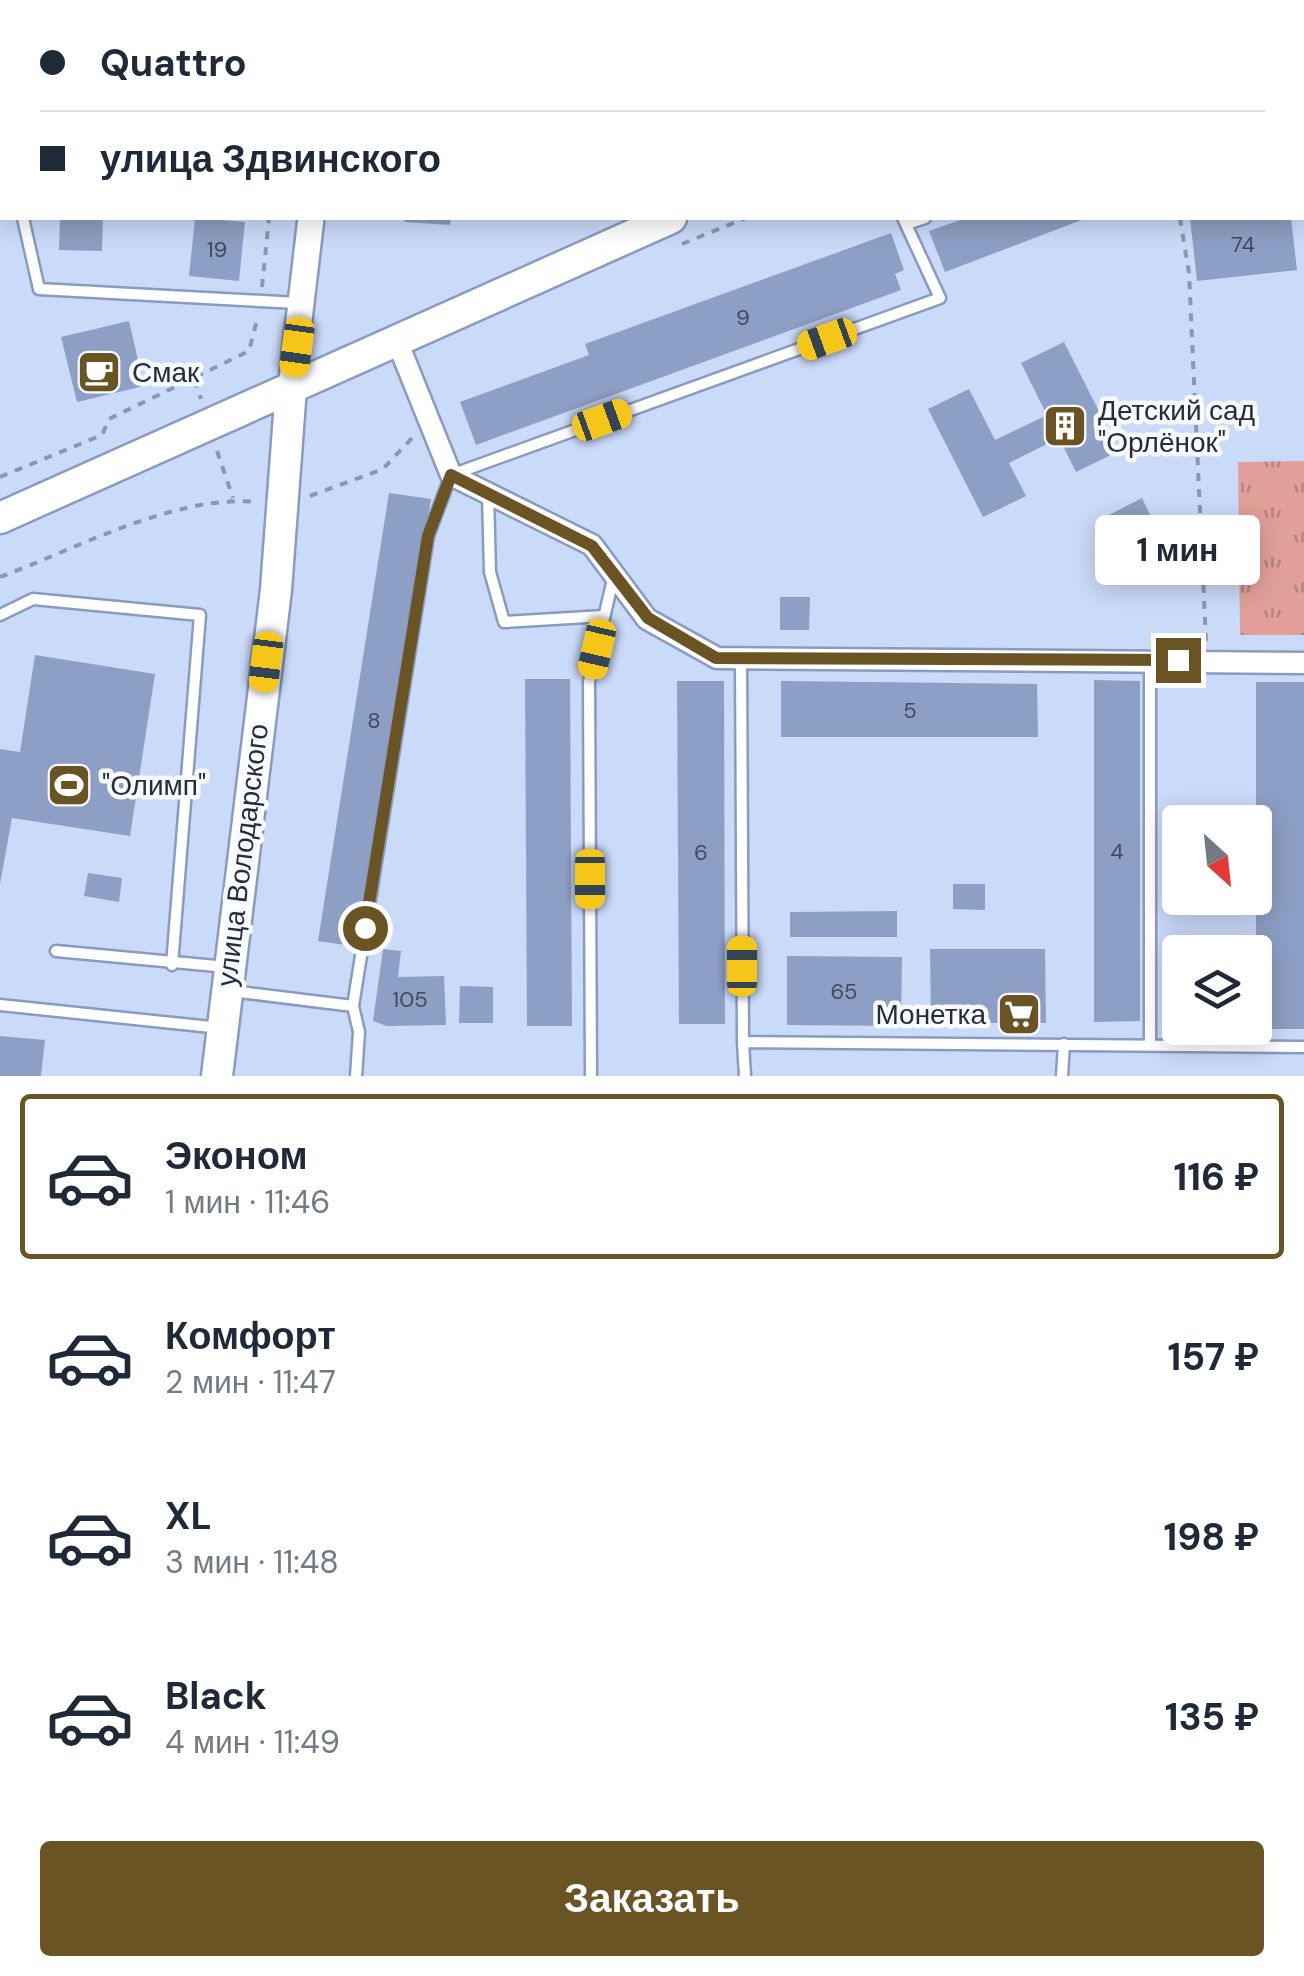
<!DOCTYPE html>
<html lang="ru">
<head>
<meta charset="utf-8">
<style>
	:root { --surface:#fff; --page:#f6f6f7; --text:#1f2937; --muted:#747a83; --line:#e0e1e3; --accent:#6a5423 }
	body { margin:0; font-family:"DM Sans",sans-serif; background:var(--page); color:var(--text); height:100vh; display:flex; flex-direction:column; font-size:38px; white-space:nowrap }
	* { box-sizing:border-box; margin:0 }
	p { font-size:32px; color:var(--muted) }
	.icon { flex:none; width:55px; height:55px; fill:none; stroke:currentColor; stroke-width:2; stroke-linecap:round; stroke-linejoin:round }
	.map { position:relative; height:1076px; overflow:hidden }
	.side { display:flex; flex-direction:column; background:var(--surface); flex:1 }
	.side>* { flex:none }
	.hud { position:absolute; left:0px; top:0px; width:1305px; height:220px; box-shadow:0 5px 25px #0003; display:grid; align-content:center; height:220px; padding:0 40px; background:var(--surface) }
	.needle { width:65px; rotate:153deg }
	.fabs { position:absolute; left:1162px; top:805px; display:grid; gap:20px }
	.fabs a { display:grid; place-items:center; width:110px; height:110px; border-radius:10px; background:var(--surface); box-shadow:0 5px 25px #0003; font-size:50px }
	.end { position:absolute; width:45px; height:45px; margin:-22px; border:12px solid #6a5423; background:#fff; box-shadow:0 0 0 5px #fff }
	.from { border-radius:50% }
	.bubble { position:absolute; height:70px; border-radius:10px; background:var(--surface); box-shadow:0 5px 25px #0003; font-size:32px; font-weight:700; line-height:70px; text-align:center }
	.car { position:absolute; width:30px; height:60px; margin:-30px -15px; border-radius:12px; box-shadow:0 0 8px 2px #0007; background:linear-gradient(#f5c518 24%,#345 0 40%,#f5c518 0 76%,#345 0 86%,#f5c518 0) }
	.hud b { display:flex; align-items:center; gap:35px; height:95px; font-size:38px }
	.hud b+b { border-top:2px solid var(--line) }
	.hud i { width:25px; height:25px; background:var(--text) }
	ul { padding:18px 0 0; list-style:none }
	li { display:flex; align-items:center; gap:30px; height:165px; margin:0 20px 15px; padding:0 20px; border:5px solid transparent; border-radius:10px }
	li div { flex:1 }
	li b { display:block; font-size:38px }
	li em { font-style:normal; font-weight:700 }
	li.on { border-color:var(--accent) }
	li>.icon { width:90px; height:90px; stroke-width:1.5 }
	.primary-button { display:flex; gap:20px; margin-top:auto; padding:20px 40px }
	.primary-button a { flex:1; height:115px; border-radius:10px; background:var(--accent); color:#fff; font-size:40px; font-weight:700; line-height:115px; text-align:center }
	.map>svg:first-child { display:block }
</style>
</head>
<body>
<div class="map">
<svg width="1304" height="1076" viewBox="0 0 1304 1076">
	<defs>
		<pattern id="grass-tufts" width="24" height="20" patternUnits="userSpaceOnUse" patternTransform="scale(2.5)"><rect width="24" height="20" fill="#e1a09a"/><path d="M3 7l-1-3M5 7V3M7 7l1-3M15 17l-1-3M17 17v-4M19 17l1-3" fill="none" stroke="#b6837f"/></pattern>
	</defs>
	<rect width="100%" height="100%" fill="#cadaf9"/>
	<path fill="url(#grass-tufts)" d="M1304 461V635H1240L1238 462Z"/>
	<path fill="#8d9fc4" d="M60 218H103L102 251 59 250Z
		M195 218 245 222 239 281 189 276Z
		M405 218H451L450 225 404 222Z
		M966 218H1087L945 272 929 231Z
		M1190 218H1291L1297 270 1197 281Z
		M891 233 904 270 895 274 901 290 476 445 460 402 589 355 585 344Z
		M129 321 144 386 77 402 61 337Z
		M1064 342 1119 451 1076 472 1059 438 1009 463 1026 496 983 517 928 409 969 389 995 440 1047 415 1021 363Z
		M389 493 431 499 359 947 318 941Z
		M1142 498 1156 527 1121 544 1107 516Z
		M780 597H810L809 630H780Z
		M35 655 155 674 130 836 12 818 0 884V749L20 752Z
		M525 679H570L572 1026H527Z
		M1094 680 1140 681V1021L1094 1022Z
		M677 681H724L725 1024H679Z
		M781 681 1037 684 1038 737H781Z
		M1256 682H1304V1029H1256Z
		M88 873 122 878 119 902 84 896Z
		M953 884H985V910L953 909Z
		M897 911V937H790V912Z
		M383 949 401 951 398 977 444 976 446 1025 387 1026 373 1021Z
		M930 949H1045L1046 1023H931Z
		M787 956 902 957 901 1026 787 1025Z
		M460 986 493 987V1023H459Z
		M0 1036 45 1040 41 1076H0Z"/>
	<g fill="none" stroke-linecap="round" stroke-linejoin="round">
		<g stroke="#899bc0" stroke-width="15">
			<path id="service" d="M0 109 2 119
				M23 218 39 289 298 303
				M907 224 925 218
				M488 494 490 572 504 622 604 616
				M0 615 33 599 200 615 172 965
				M741 659 743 1042
				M56 951 227 967
				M231 991 353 1006 428 536 451 475 940 298 903 218
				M0 1005 221 1028
				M353 1006 359 1032 356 1076
				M1150 1045V661
				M591 1076 589 682 614 575
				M745 1076 743 1042 1304 1047
				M1062 1076 1064 1044"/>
		</g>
		<g stroke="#899bc0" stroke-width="25">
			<path id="minor" d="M397 341 451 475 592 545 647 619 717 658 1304 663"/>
		</g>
		<g stroke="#899bc0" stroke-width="30">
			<path id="tertiary" d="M329 2V0
				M291 388 311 218"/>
		</g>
		<g stroke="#899bc0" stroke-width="35">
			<path id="secondary" d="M1302 2H1304
				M0 518 671 218
				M217 1076 276 590 291 388"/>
		</g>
		<path stroke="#8a97b0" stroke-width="4" stroke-dasharray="8 8" stroke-linecap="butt" d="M290 2V0
			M1111 2 1124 0
			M1180 218 1189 273 1206 642
			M682 244 746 218
			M262 287 269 218
			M195 380 201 399
			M217 451 233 498
			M0 477 102 435 109 419 249 351 258 316
			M310 496 383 469 412 438
			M0 577C76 549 176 494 257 502"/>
		<use href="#service" stroke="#fff" stroke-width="10"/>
		<use href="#minor" stroke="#fff" stroke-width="20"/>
		<use href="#tertiary" stroke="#fff" stroke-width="25"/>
		<use href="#secondary" stroke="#fff" stroke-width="30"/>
	</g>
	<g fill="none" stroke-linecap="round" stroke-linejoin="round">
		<path stroke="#6a5423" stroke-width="12" d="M365 928 428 536 451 475 592 546 648 618 716 658 1178 660"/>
	</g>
	<defs>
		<g id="cafe-square" transform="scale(2.25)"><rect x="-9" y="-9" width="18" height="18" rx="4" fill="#6a5423" stroke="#f8fafe"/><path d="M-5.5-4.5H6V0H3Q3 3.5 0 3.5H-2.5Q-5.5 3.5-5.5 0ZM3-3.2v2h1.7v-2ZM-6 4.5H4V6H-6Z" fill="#fff"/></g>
		<g id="building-square" transform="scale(2.25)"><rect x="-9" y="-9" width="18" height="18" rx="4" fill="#6a5423" stroke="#f8fafe"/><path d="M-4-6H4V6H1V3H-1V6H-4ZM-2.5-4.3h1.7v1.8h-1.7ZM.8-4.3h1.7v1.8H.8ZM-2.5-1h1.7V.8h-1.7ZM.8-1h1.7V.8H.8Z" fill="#fff"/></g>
		<g id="stadium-square" transform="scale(2.25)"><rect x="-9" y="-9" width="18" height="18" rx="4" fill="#6a5423" stroke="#f8fafe"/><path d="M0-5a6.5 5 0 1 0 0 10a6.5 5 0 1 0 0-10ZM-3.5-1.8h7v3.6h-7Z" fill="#fff"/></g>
		<g id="supermarket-square" transform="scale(2.25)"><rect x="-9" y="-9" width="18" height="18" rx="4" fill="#6a5423" stroke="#f8fafe"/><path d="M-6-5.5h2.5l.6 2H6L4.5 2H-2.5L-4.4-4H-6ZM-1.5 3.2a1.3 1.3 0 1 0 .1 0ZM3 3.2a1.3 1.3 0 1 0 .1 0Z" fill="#fff"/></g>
	</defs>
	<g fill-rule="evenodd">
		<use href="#cafe-square" x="99" y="372"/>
		<use href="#building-square" x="1065" y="426"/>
		<use href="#stadium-square" x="69" y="785"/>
		<use href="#supermarket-square" x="1019" y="1014"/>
	</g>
	<g text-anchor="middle" stroke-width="9" stroke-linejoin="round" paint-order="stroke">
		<g font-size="22" fill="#3f495d">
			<text x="1243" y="252">74</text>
			<text x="217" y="257">19</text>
			<text x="743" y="325">9</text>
			<text x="910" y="718">5</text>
			<text x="374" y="728">8</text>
			<text x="1117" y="859">4</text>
			<text x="701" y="860">6</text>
			<text x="844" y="999">65</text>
			<text x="410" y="1007">105</text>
		</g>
		<g font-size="28" fill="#252c3b" stroke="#f8fafe" text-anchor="start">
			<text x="132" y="382">Смак</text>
			<text x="1098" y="420">Детский сад<tspan x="1098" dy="32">"Орлёнок"</tspan></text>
			<text x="102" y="795">"Олимп"</text>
			<text x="986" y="1024" text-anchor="end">Монетка</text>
		</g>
		<g font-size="28" fill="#252c3b" stroke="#f8fafe">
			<text transform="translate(242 855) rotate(-83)" y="10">улица Володарского</text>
		</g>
	</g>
</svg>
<div class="fabs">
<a><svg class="needle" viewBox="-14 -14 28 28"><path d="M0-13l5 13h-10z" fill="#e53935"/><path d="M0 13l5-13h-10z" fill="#747a83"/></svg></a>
<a><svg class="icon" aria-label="layers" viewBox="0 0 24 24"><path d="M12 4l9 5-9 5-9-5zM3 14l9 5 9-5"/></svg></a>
</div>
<i class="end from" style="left:365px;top:928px"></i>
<i class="end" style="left:1178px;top:660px"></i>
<div class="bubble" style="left:1095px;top:515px;width:165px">1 мин</div>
<i class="car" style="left:827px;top:339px;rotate:250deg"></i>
<i class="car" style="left:297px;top:347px;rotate:188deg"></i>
<i class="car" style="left:602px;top:420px;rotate:70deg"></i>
<i class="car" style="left:597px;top:649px;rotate:193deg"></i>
<i class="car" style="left:266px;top:662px;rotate:187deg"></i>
<i class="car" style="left:590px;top:879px;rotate:180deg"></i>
<i class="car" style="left:742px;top:966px;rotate:0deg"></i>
<div class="hud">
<b><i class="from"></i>Quattro</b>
<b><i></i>улица Здвинского</b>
</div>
</div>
<section class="side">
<ul>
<li class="on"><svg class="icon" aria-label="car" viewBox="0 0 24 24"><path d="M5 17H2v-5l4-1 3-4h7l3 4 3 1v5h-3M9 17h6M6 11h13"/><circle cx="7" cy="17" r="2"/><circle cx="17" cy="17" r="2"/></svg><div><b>Эконом</b><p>1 мин · 11:46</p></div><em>116 ₽</em></li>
<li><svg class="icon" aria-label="car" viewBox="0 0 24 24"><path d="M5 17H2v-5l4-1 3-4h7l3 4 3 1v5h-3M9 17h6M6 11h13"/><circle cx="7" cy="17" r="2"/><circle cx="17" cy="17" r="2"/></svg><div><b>Комфорт</b><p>2 мин · 11:47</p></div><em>157 ₽</em></li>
<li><svg class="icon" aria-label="car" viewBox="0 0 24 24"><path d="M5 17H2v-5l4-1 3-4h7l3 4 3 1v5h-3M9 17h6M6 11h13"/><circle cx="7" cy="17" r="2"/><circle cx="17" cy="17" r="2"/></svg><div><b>XL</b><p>3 мин · 11:48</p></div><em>198 ₽</em></li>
<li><svg class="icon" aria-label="car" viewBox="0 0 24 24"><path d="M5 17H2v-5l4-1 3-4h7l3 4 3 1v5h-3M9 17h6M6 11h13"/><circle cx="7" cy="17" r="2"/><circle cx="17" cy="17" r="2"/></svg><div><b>Black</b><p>4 мин · 11:49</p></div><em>135 ₽</em></li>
</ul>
<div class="primary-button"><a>Заказать</a></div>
</section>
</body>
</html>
